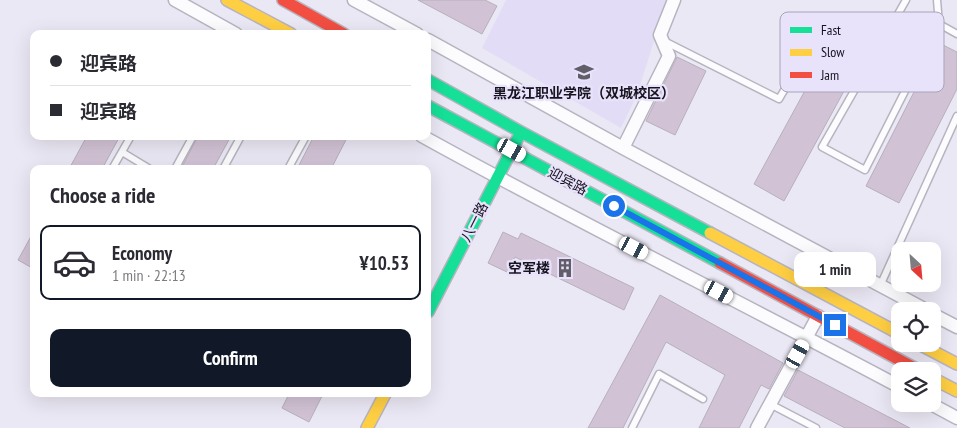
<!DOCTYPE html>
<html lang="en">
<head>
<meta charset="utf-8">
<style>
	:root { --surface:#fff; --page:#f2f2f3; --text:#2b2b33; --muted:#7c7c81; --line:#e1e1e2; --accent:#111827 }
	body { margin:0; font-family:"PT Sans Narrow","Noto Sans SC",sans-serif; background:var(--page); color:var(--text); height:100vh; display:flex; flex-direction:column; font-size:19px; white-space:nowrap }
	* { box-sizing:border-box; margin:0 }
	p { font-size:16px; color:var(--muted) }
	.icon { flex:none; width:28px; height:28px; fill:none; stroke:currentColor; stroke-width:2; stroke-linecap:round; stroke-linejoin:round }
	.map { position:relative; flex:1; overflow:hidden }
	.details { position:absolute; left:30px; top:165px; width:401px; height:232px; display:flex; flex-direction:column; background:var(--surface); border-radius:10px; box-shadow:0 5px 20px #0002 }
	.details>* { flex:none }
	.banner { position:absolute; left:30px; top:30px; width:401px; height:110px; border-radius:10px; box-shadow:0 5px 20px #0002; display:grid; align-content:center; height:110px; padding:0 20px; background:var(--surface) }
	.needle { width:32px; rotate:154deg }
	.controls { position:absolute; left:891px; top:242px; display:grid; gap:10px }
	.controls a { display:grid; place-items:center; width:50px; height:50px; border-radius:10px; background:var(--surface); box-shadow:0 5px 20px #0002; font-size:25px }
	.end { position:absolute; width:22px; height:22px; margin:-11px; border:6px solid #1a73e8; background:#fff; box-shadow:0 0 0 2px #fff }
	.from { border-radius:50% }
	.bubble { position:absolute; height:35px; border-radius:10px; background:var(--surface); box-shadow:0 5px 20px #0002; font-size:16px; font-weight:700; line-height:35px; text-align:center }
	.car { position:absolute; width:15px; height:30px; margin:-15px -8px; border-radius:6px; box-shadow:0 0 4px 1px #0007; background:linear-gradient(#fff 24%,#345 0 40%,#fff 0 76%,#345 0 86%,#fff 0) }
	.banner b { display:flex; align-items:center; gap:18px; height:48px; font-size:19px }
	.banner b+b { border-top:1px solid var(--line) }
	.banner i { width:12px; height:12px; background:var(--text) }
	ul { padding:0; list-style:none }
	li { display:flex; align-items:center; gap:15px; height:75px; margin:0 10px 8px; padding:0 10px; border:2px solid var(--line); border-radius:10px }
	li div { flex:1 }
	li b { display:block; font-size:19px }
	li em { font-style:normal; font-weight:700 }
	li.on { border-color:var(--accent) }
	li>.icon { width:45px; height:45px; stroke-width:1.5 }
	h2 { padding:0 20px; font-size:22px; line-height:60px }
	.action { display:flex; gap:10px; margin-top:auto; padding:10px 20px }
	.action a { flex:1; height:58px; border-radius:10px; background:var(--accent); color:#fff; font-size:20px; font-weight:700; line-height:58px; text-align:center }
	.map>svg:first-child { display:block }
</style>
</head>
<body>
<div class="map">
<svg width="957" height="428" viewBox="0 0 957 428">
	<rect width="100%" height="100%" fill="#ebe8f5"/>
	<path fill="#e3dcf7" d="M506 0H667L637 95 621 128 482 48Z"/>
	<path fill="#d2c2d5" stroke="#b6b0ba" d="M418 0H485L497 6 482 34Z
		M844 19 874 36 784 201 754 184Z
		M939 43 957 52V89L899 203 866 186Z
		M677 57 706 71 675 135 646 121Z
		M87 136H120L102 169H69Z
		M198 136H231L213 169H181Z
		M314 136H348L331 169H297Z
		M34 231V269L18 260Z
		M503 232 518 239 521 233 634 288 624 310 515 257 507 272 488 263Z
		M660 295 783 363 769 389 761 385 739 428H699L725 375 666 342 623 428H588Z
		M798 370 910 428H845L784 396Z
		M289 394H323L309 422 282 408Z"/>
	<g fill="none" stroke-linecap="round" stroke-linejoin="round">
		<g stroke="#b7b4c0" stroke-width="9">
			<path id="lane" d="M906 0 822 147 865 170 939 24 957 34
				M937 0 939 24
				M664 41 779 99 824 22
				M122 152 150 169
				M112 169 131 136
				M175 169 193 136
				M223 169 241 136
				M288 169 306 136
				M880 286 957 116
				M770 404 816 428
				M632 428 659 374 703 399"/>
		</g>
		<g stroke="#b7b4c0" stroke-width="15">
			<path id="street" d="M175 0 236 34
				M354 0 417 34
				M428 40 623 148 928 311
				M422 136C579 223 741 302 900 387
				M623 148 669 56 660 35 674 0
				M932 314 957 327
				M931 404 957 418
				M757 428 818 316"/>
		</g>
		<g stroke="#b7b4c0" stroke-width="14">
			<path id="fast" d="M428 80 521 132 710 233
				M428 106 720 263
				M428 312 521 132"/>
		</g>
		<g stroke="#b7b4c0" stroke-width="14">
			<path id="slow" d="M227 0 291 34
				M710 233 900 334
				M919 344 957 364
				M932 378 957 391
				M367 428 385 394"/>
		</g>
		<g stroke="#b7b4c0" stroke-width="14">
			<path id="jam" d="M283 0 344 34
				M720 263 920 371"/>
		</g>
		<use href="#lane" stroke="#fcfcfe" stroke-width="6"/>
		<use href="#street" stroke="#fcfcfe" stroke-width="12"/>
		<use href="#fast" stroke="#16e098" stroke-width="11"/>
		<use href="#slow" stroke="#ffcf43" stroke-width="11"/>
		<use href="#jam" stroke="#f24e42" stroke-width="11"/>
	</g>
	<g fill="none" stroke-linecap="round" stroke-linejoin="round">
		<path stroke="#1a73e8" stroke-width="6" d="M614 206 835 325"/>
	</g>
	<defs>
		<g id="university-bare" transform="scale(1.5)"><path d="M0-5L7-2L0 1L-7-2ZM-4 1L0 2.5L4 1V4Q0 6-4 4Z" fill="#615e69" stroke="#e8e2fb" stroke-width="2.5" paint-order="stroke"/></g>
		<g id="building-bare" transform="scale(1.5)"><path d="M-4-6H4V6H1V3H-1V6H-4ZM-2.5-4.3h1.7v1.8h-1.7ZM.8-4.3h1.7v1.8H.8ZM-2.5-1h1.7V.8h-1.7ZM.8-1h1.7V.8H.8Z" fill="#615e69" stroke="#e8e2fb" stroke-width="2.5" paint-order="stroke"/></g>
	</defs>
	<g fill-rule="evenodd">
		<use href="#university-bare" x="584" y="72"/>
		<use href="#building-bare" x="565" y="268"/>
	</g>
	<g text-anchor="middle" stroke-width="4.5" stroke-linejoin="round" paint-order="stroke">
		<g font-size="14" font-weight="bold" fill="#16131e" stroke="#e8e2fb">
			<text x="584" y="98">黑龙江职业学院（双城校区）</text>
			<text x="550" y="273" text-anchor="end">空军楼</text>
		</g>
		<g font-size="14" fill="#16131e" stroke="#e8e2fb">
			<text transform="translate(568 181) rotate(28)" y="5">迎宾路</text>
			<text transform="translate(474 222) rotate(-63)" y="5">八一路</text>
		</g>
	</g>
	<rect x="780" y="12" width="164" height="80" rx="8" fill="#e8e2fb" stroke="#a9a4b9" stroke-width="1"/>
	<rect x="790" y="27" width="22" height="6" fill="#16e098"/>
	<rect x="790" y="49" width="22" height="7" fill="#ffcf43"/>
	<rect x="790" y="72" width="22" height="6" fill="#f24e42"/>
	<g font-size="14" fill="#16131e">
		<text x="821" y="35">Fast</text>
		<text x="821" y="57">Slow</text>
		<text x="821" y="80">Jam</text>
	</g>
</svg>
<div class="controls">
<a><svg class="needle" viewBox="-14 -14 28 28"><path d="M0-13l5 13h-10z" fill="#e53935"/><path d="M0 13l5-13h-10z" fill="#7c7c81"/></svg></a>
<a><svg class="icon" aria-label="locate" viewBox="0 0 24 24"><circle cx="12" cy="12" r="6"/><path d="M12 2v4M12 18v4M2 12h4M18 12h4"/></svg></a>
<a><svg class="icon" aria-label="layers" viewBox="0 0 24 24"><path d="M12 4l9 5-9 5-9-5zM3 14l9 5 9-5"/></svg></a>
</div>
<i class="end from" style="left:614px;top:206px"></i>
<i class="end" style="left:835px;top:325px"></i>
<div class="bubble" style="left:794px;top:252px;width:82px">1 min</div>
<i class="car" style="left:512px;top:150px;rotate:119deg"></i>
<i class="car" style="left:634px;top:248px;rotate:117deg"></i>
<i class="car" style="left:719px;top:292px;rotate:118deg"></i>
<i class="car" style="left:798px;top:354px;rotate:29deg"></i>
<div class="banner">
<b><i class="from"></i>迎宾路</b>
<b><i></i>迎宾路</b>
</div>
<section class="details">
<h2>Choose a ride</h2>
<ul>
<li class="on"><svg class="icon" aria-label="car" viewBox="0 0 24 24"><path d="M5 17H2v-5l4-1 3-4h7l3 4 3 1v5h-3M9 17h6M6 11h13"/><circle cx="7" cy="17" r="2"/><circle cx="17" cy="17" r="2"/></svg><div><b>Economy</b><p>1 min · 22:13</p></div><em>¥10.53</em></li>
</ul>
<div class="action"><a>Confirm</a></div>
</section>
</div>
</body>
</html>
